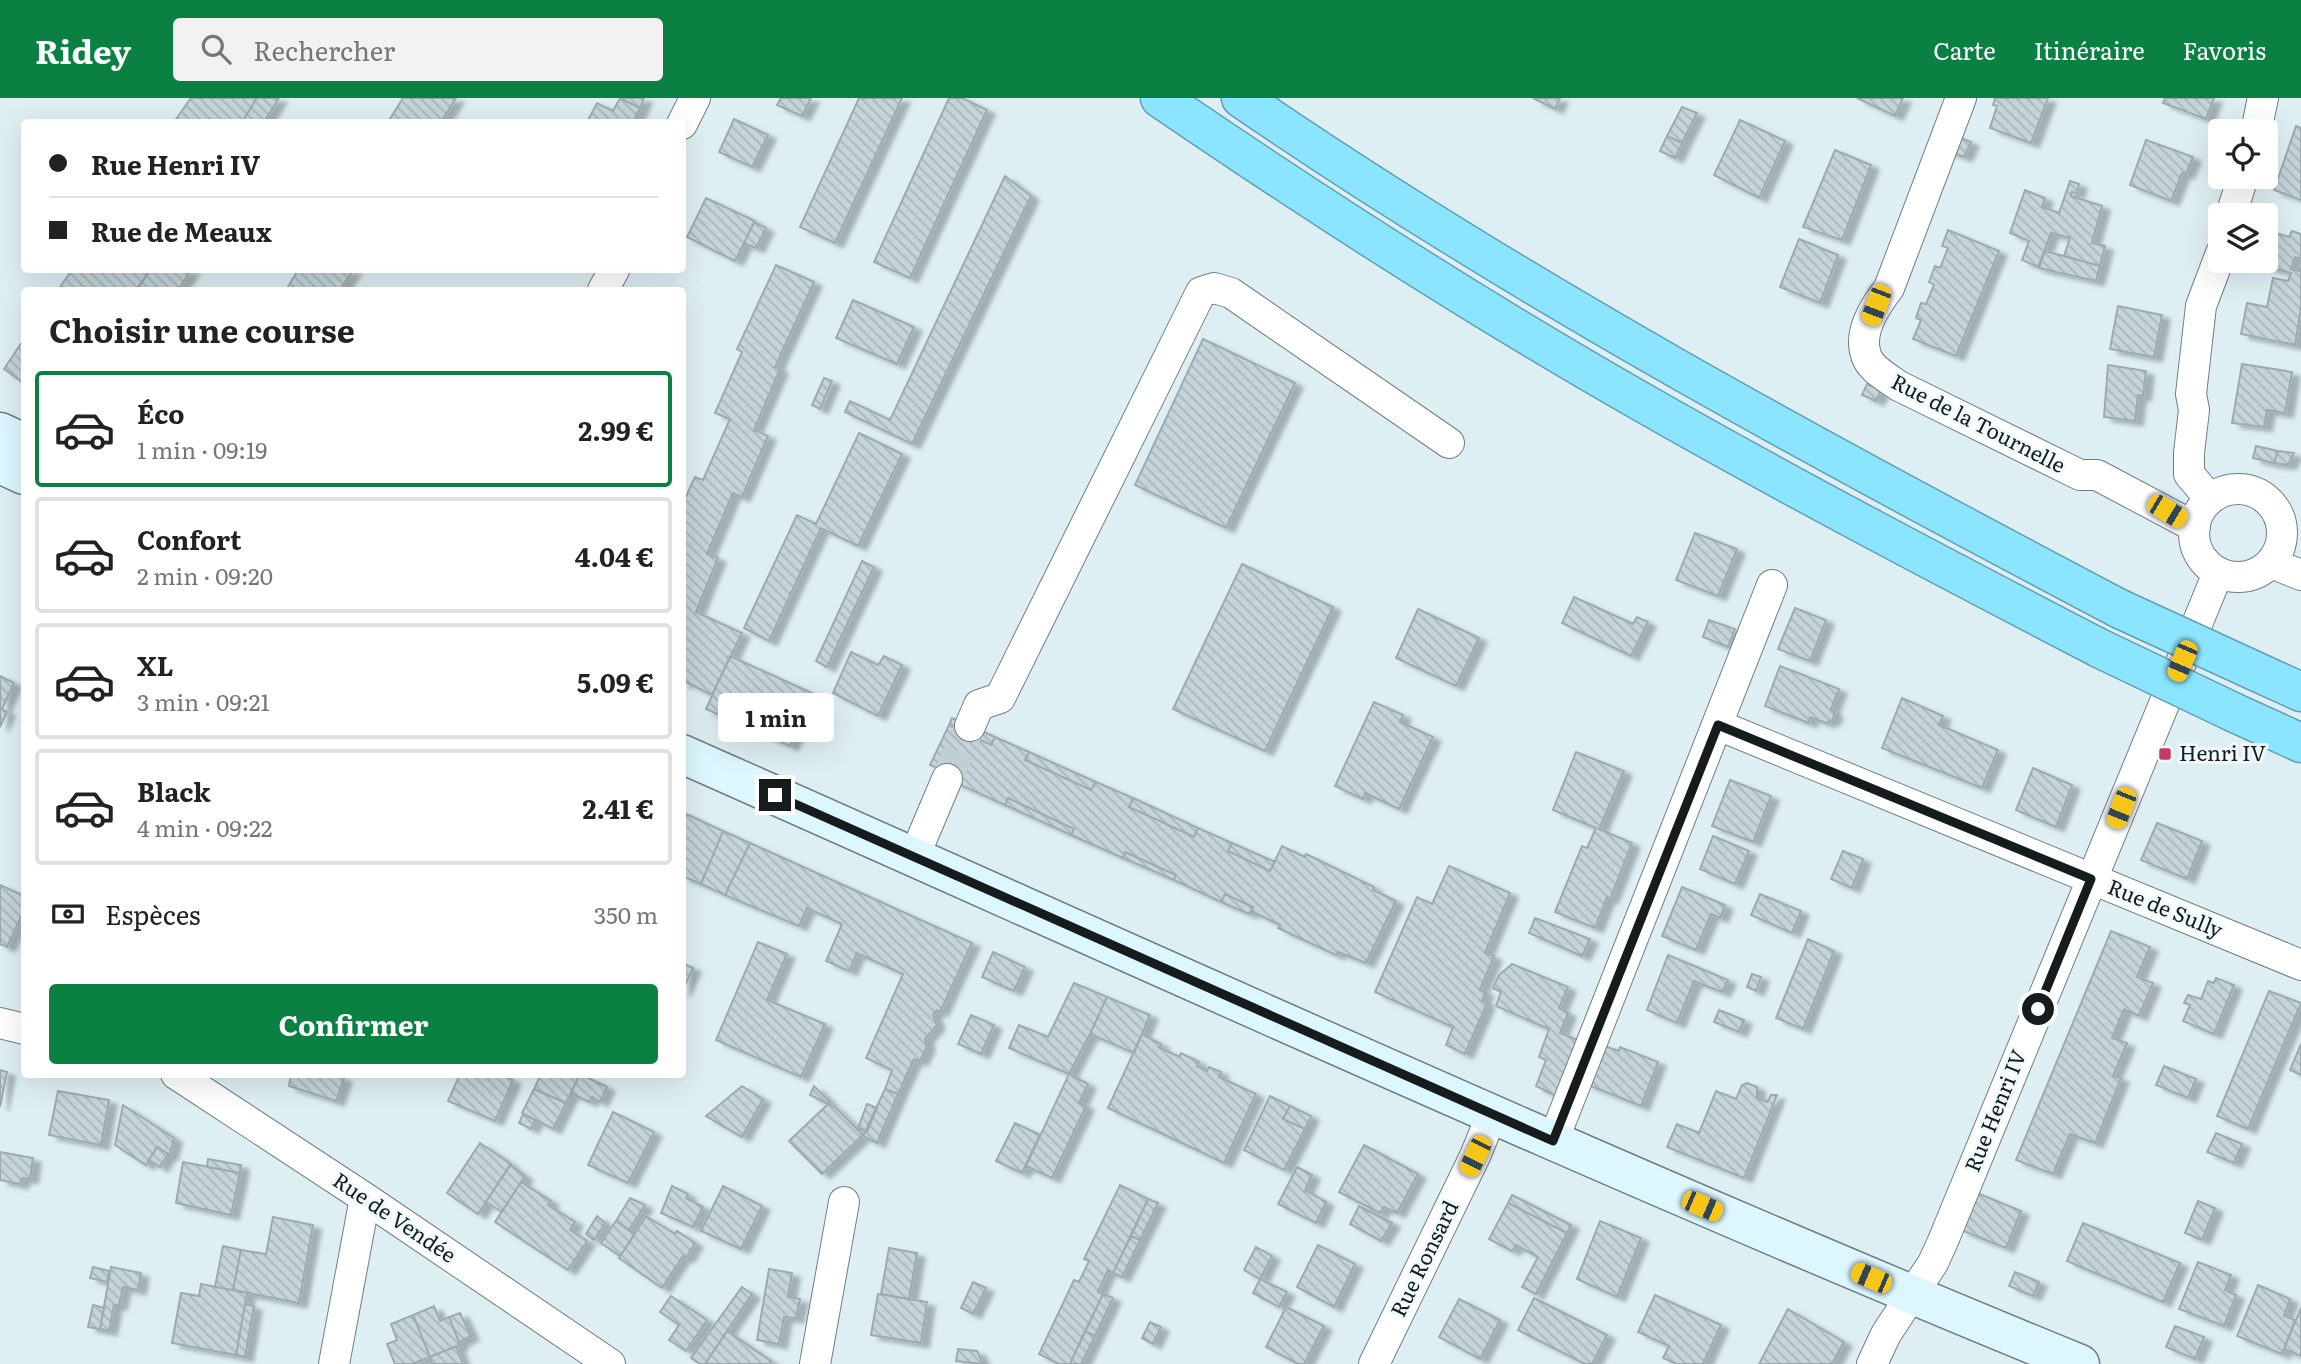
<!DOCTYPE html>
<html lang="fr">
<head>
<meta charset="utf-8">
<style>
	:root { --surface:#fff; --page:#f2f2f2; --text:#222; --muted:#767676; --line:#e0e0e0; --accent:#0b8043 }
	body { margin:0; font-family:Literata,serif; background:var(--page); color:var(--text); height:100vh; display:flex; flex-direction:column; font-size:26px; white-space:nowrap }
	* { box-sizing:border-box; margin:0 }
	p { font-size:23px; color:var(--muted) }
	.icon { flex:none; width:38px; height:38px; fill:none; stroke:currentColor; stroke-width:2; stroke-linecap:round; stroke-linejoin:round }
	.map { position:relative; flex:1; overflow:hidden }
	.side { position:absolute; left:21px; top:189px; width:665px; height:791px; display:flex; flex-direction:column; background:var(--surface); border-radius:7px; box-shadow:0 7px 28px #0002 }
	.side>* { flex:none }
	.banner { position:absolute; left:21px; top:21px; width:665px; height:154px; border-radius:7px; box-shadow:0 7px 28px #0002; display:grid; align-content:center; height:154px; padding:0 28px; background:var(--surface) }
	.fabs { position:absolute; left:2208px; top:21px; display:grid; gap:14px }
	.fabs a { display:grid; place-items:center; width:70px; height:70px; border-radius:7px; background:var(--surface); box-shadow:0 7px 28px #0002; font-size:35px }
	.end { position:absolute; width:32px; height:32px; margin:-16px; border:9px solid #161c1e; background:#fff; box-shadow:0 0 0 4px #fff }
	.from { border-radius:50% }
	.bubble { position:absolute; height:49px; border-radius:7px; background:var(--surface); box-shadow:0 7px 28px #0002; font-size:23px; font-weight:700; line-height:49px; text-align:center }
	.car { position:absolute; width:21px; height:42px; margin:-21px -10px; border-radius:9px; box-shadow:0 0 5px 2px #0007; background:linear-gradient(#f5c518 24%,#345 0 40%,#f5c518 0 76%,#345 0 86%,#f5c518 0) }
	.banner b { display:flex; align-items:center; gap:24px; height:66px; font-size:26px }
	.banner b+b { border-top:2px solid var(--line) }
	.banner i { width:18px; height:18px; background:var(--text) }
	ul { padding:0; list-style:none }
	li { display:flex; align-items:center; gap:21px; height:116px; margin:0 14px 10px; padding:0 14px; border:4px solid var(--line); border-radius:7px }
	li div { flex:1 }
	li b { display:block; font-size:26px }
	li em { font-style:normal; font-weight:700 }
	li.current { border-color:var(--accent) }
	li>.icon { width:63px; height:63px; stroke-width:1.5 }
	h2 { padding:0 28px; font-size:32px; line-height:84px }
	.pay { display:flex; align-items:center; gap:18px; height:77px; padding:0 28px; font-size:26px }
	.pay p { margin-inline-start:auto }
	.action { display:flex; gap:14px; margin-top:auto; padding:14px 28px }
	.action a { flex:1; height:80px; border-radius:7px; background:var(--accent); color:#fff; font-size:28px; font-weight:700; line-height:80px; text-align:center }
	header { display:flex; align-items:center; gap:42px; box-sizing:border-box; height:98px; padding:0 35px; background:var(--accent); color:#fff }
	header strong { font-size:33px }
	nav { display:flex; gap:38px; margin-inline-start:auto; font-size:24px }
	.search { width:490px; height:63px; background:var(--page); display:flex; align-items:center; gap:18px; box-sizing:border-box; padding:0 24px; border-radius:7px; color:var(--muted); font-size:26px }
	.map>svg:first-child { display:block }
</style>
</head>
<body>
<header>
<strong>Ridey</strong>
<div class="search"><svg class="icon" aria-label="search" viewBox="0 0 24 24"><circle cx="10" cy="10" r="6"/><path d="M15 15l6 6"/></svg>Rechercher</div>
<nav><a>Carte</a><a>Itinéraire</a><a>Favoris</a></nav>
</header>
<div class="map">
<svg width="2301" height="1266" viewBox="0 0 2301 1266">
	<defs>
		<pattern id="building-back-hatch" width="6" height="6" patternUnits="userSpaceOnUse" patternTransform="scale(1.75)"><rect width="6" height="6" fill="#c4d4d9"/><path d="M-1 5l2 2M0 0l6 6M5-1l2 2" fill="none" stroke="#a8b5ba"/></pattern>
		<filter id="shadow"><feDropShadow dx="8" dy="4.5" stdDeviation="2" flood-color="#0004"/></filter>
	</defs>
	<rect width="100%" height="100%" fill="#deeff4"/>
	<path fill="url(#building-back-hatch)" stroke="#9cabb0" stroke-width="2" filter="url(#shadow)" d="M191 0H257L242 24H174Z
		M257 0H279L264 24H242Z
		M403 0H456L441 24H388Z
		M619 0H644L640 10Z
		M620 0 640 10 633 24H587L597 5 613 13Z
		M781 0H811L802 18 777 7Z
		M859 0H902L835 145 800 129Z
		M949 0H962L987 12 910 180 874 164Z
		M1533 0H1560L1555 11Z
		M1857 0H1903L1895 18Z
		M1995 0H2048L2031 45 1990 30 1997 8 1993 7Z
		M2165 0H2214L2206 21 2163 5Z
		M1682 9 1697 15 1682 45 1667 38Z
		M734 21 768 37 752 69 719 54Z
		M1740 22 1785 43 1759 100 1714 77Z
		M2296 28 2301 30V102L2274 92Z
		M1951 36 1971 44 1964 59 1945 52Z
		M1667 38 1682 45 1675 60 1660 53Z
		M2146 42 2193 59 2186 76 2182 75 2171 103 2130 87Z
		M1835 52 1871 67 1842 142 1803 129Z
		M1005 78 1031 98 912 346 845 314 850 303 890 322Z
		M2070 83 2079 86 2077 95 2072 94 2071 98 2102 108 2092 145 2105 148 2100 168 2064 158 2070 140 2051 135 2038 169 2022 162 2029 143 2010 135 2025 92 2045 100 2042 109 2059 115Z
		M706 100 755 123 735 163 687 139Z
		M754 124 766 130 756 150 744 145Z
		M1948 132 1999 153 1956 258 1913 241 1921 222 1916 220 1921 205 1926 206 1934 187 1929 184 1935 168 1940 170 1948 150 1942 148Z
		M2266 132 2289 139 2292 133 2301 136V161L2295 159 2291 171 2299 173 2301 169V210L2295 247 2241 236 2247 205 2267 209 2273 180 2288 183 2291 175 2254 165 2266 163Z
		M1799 141 1838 157 1820 205 1780 189Z
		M2045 153 2100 168 2096 183 2039 170Z
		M776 167 814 184 775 269 780 271 754 332 768 338 742 399 733 395 707 456 718 460 696 514 742 535 712 597 684 583 682 587V407L695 379 703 382 730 321 715 315 742 254 737 251Z
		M72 172H150L137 192H58Z
		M150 172H191L178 192H136Z
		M298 172H353L340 192H286Z
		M853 202 914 229 897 266 836 240Z
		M2118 208 2162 217 2154 259 2110 251Z
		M24 241V285L4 271Z
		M1203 241 1295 285 1226 430 1135 387Z
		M2242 266 2292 274 2285 315 2267 312 2264 329 2232 325Z
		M2108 267 2146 273 2143 298 2138 297 2135 323 2104 319Z
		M824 280 832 283 820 311 812 307Z
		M1867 286 1881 292 1876 303 1862 297Z
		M859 335 902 356 858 448 821 430 769 543 744 530 797 417 816 426Z
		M2256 348 2278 353 2274 365 2253 360Z
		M2278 353 2294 355 2288 367 2274 365Z
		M1695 435 1737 451 1718 498 1676 482Z
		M862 463 874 469 827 569 816 563Z
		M1242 466 1333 509 1265 653 1173 611Z
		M1574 499 1633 526 1637 519 1648 524 1631 558 1562 525Z
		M1795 510 1826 522 1810 563 1778 551Z
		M1418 511 1479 540 1456 588 1396 560Z
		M1709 522 1735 531 1728 549 1703 539Z
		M851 554 878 567 884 558 902 567 878 618 833 595Z
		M730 558 814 596 790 648 706 611Z
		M1780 568 1839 591 1831 611 1835 616 1832 622 1826 625 1810 619 1809 625 1765 608Z
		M0 578 14 585 2 611 7 614 0 629Z
		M1902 600 1943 618 1939 627 1998 652 1982 690 1882 650Z
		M1374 604 1403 617 1400 624 1433 639 1399 711 1365 695 1363 701 1335 688Z
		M952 620 995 639 991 647 949 627Z
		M949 627 991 647 995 639 1029 654 1025 662 1091 692 1096 684 1133 700 1129 709 1194 739 1198 730 1232 745 1228 753 1270 773 1282 748 1305 759 1306 756 1374 789 1373 792 1396 803 1366 865 1338 854 1336 857 1278 830 1280 827 1251 813 1253 809 1225 796 1221 804 1174 782 1176 777 1125 754 1123 760 1071 737 1074 731 1008 700 1005 707 954 684 956 678 930 667Z
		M1029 654 1096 684 1091 692 1025 662Z
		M1576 654 1624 673 1599 731 1632 745 1610 801 1607 799 1595 830 1555 814 1582 748 1587 750 1596 730 1553 712Z
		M2033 670 2072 687 2056 729 2016 712Z
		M1730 682 1771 698 1753 744 1712 728Z
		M1008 700 1074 731 1071 737 1005 707Z
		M1133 700 1198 730 1194 739 1129 709Z
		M682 714 723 733 701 786 682 778Z
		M2157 725 2202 743 2187 781 2141 762Z
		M723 733 750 745 725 797 701 786Z
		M1713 738 1749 753 1735 786 1700 771Z
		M750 745 972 845 940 914 937 912 933 917 937 927 925 941 927 948 920 963 914 961 898 996 885 991 892 972 866 960 903 876 857 855 849 873 826 863 842 826 807 810 799 828 725 797Z
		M1232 745 1275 764 1270 773 1228 753Z
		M1843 753 1863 761 1852 790 1831 781Z
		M1125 754 1176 777 1174 782 1123 760Z
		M1449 768 1510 795 1485 855 1494 858 1480 892 1486 894 1482 902 1487 905 1465 956 1446 947 1453 929 1375 894 1417 799 1432 806Z
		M0 787 24 798V812L7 849 0 846Z
		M1682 789 1725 807 1720 820 1711 816 1696 852 1662 838Z
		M1225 796 1253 809 1249 816 1221 804Z
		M1760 796 1801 813 1792 835 1751 817Z
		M1535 820 1590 841 1582 858 1529 835Z
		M2111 833 2150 849 2137 879 2153 885 2139 918 2124 911 2112 940 2127 945 2113 978 2121 980 2095 1045 2070 1036 2053 1076 2016 1062Z
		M1808 841 1834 853 1803 931 1776 920Z
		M758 844 787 856 767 902 825 926 801 979 716 942Z
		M993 854 1025 869 1014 893 982 879Z
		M1668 857 1728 882 1722 894 1694 883 1677 925 1647 912Z
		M682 865 693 870 682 894Z
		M1512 866 1568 889 1559 910 1568 915 1560 935 1578 942 1556 998 1536 988 1546 962 1539 959 1549 931 1496 908 1501 894 1493 890 1499 877Z
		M1752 876 1761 879 1756 893 1747 889Z
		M2216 880 2234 887 2214 936 2183 923 2190 907 2184 905 2188 897 2201 901 2208 883 2214 885Z
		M1074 885 1107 899 1090 936 1069 976 1009 950 1019 927 1048 939Z
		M2269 893 2301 905 2248 1031 2217 1018Z
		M1107 899 1150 917 1134 955 1090 936Z
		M1719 912 1744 922 1739 934 1714 924Z
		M971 917 994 927 981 956 958 946Z
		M1142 936 1161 946 1159 949 1179 959 1181 955 1199 964 1197 968 1207 973 1209 969 1221 974 1219 979 1256 996 1224 1065 1108 1010Z
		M2301 946V977L2290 972Z
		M1601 947 1619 953 1620 949 1658 964 1641 1008 1586 986Z
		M2164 968 2196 981 2188 1000 2156 987Z
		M0 972 7 974 0 1009Z
		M291 976H333L344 980 336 1003 289 988Z
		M460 976H500L513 982 495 1023 448 1003Z
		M541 976H580L566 1005 534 991Z
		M580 976 607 989 600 1004 592 999 589 1004 571 995Z
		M1069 976 1088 986 1079 1005 1086 1008 1052 1080 1026 1068Z
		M1747 985 1757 989V1000L1767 1004 1771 997H1777L1744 1080 1667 1049 1677 1026 1699 1035 1716 993 1736 1001 1742 987Z
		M742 988 763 1001 742 1039 706 1018Z
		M814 988 830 1004 828 1006 810 997Z
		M534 991 566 1005 553 1031 522 1015Z
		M885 991 898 996 877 1045 863 1038Z
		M58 993 109 1002 101 1047 49 1037Z
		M1270 998 1290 1008 1283 1021 1305 1031 1284 1072 1244 1052Z
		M828 1006 835 1009 863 1037 822 1076 789 1043Z
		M867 1006 877 1010 867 1034 858 1030Z
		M123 1007 174 1040 170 1057 157 1049 146 1067 115 1047Z
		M1290 1008 1311 1018 1305 1031 1283 1021Z
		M613 1014 654 1034 628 1085 588 1067Z
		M523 1016 535 1022 531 1031 519 1025Z
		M1015 1025 1040 1037 1022 1075 996 1063Z
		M2216 1035 2242 1046 2234 1065 2207 1054Z
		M480 1045 511 1066 478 1116 447 1095Z
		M1364 1047 1418 1076 1397 1115 1384 1109 1380 1115 1339 1094Z
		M157 1049 168 1056 160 1069 149 1062Z
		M0 1054 33 1060 30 1081 22 1080 20 1086 0 1082Z
		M208 1061 241 1067 240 1075 207 1069Z
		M183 1064 240 1075 231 1117 176 1105Z
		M510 1067 525 1078 502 1114 486 1104Z
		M1297 1069 1312 1077 1305 1092 1326 1104 1316 1125 1278 1106Z
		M521 1084 551 1103 548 1107 575 1124 570 1132 587 1143 568 1172 495 1124Z
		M1120 1087 1148 1101 1113 1175 1108 1172 1098 1194 1103 1196 1070 1266H1059L1039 1256 1074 1182 1079 1184 1089 1163 1084 1161Z
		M672 1088 688 1096 686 1100 703 1109 693 1129 661 1115Z
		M723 1088 762 1108 741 1151 701 1133Z
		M1977 1095 2021 1113 2006 1150 1961 1132Z
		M1512 1097 1571 1127 1567 1135 1508 1105Z
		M630 1100 645 1107 629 1132 616 1123Z
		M1148 1101 1158 1105 1140 1142 1131 1138Z
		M2198 1103 2215 1110 2202 1142 2185 1135Z
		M1508 1105 1567 1135 1536 1196 1522 1189 1538 1159 1516 1147 1512 1153 1489 1141Z
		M1359 1108 1392 1125 1381 1143 1350 1126Z
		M597 1118 605 1125 594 1142 586 1136Z
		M646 1118 675 1136 677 1133 695 1145 686 1160 683 1158 662 1190 619 1160Z
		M273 1119 313 1127 299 1205 233 1192 241 1152 266 1156Z
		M616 1123 635 1136 620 1158 601 1145Z
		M1600 1123 1641 1140 1617 1199 1577 1181Z
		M2083 1125 2180 1165 2163 1204 2067 1163Z
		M1131 1138 1140 1142 1122 1179 1113 1175Z
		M1318 1147 1355 1166 1334 1209 1297 1189Z
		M223 1148 241 1152 233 1192 215 1189Z
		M1256 1149 1272 1158 1260 1181 1244 1172Z
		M889 1150 917 1155 909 1201 881 1196Z
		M2198 1164 2231 1177 2225 1192 2236 1197 2224 1228 2179 1211Z
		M93 1169 109 1173 107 1184 90 1180Z
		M111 1169 141 1175 138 1192 123 1189 119 1207H114L109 1233 100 1231Z
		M769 1171 792 1175 788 1199 800 1201 796 1220 784 1219 779 1246 757 1242Z
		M2015 1174 2039 1184 2033 1198 2009 1188Z
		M1260 1181 1287 1194 1279 1209 1253 1195Z
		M973 1184 986 1190 973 1216 961 1210Z
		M201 1186 247 1195 236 1257 172 1245 181 1195 199 1198Z
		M2258 1187 2290 1201 2284 1218 2295 1222 2282 1256 2237 1238Z
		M742 1189 752 1196 705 1266H700L691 1260Z
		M878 1196 927 1204 921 1245 871 1237Z
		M1103 1196 1113 1200 1095 1238 1085 1233Z
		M1655 1197 1721 1227 1703 1266H1677L1663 1260 1669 1248 1638 1234Z
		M671 1198 707 1222 686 1253 669 1242 679 1227 660 1214Z
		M1534 1200 1607 1237 1592 1266H1585L1518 1232Z
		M1459 1201 1500 1222 1480 1261 1439 1239Z
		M245 1206 254 1208 245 1259 236 1257Z
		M93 1207 104 1210 100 1231 88 1229Z
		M434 1208 440 1223 449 1219 460 1247 430 1259 413 1217Z
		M1286 1209 1324 1228 1304 1266H1298L1266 1249Z
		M2301 1210V1258L2284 1251Z
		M1788 1211 1844 1244 1832 1266H1759Z
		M460 1215 471 1238 459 1244 449 1219Z
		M413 1217 430 1259 412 1266H395L387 1246 397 1242 391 1226Z
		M1150 1224 1161 1229 1153 1246 1142 1240Z
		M2175 1228 2204 1239 2195 1261 2166 1249Z
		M727 1233 771 1263 769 1266H705Z
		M1085 1233 1095 1238 1081 1266H1070Z
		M456 1248 463 1266H432L430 1259Z
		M958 1251 977 1253 983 1266 956 1263Z"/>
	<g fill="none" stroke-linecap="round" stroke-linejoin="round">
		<path stroke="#c0cfd4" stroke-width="30" stroke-dasharray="30 15" stroke-linecap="butt" d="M947 681 970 628"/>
		<g stroke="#6f7e83" stroke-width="32">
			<path id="street" d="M1961 0 1889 190C1875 208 1858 234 1866 257 1870 271 1888 280 1899 288L2080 377H2097L2195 429
				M682 26 695 0
				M2256 33 2263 0
				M2231 117 2243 79
				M603 192 614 172
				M2194 435a44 44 0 1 1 88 0a44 44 0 1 1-88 0Z
				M2210 401 2189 376V355L2194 312 2191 296 2201 208 2221 155
				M2271 465 2301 477
				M1718 627 2301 867
				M970 628 979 607 1000 600 1201 194 1214 190 1231 195 1449 345
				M914 759 947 681
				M0 925 24 931
				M176 976 365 1100 610 1266
				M1553 1043 1772 487
				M334 1266 365 1100
				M815 1266 844 1104
				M1374 1266 1475 1058 1492 1017
				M1872 1266 1886 1236 1933 1165 1943 1143 2218 475"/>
		</g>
		<g stroke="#6f7e83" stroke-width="41">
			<path id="secondary" d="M0 334 24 345
				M0 366 24 377
				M682 656C1147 862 1609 1074 2080 1266"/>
		</g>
		<g stroke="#639fb0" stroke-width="41">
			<path id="highway" d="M1160 0C1318 108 1480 212 1647 307 1796 392 1949 472 2101 551
				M1241 0C1521 192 1820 353 2120 511
				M2255 573 2301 594
				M2235 615 2301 645"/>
		</g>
		<use href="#street" stroke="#fff" stroke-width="30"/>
		<use href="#secondary" stroke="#dcf7ff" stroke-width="38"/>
		<use href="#highway" stroke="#8ce5ff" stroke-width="38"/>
		<g stroke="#639fb0" stroke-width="41" stroke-linecap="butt">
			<path id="highway-bridge" d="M2120 511 2255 573
				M2101 551 2235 615"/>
		</g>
		<use href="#highway-bridge" stroke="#8ce5ff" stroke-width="38"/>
	</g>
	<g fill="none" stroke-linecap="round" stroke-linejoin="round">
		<path stroke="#161c1e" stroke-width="9" d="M775 697 1553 1043 1718 627 2091 781 2038 911"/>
	</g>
	<rect fill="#c83961" stroke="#f0fafe" stroke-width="2.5" x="2158" y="649" width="14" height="14" rx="3.5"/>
	<g text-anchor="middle" stroke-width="6" stroke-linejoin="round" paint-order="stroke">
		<g font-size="21" fill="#161c1e" stroke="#f0fafe">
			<text transform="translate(1978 326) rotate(27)" y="7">Rue de la Tournelle</text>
			<text transform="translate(2165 811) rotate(22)" y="7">Rue de Sully</text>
			<text transform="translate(1996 1013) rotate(-68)" y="7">Rue Henri IV</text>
			<text transform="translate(394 1120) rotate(34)" y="7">Rue de Vendée</text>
			<text transform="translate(1425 1161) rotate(-64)" y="7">Rue Ronsard</text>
		</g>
		<g font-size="21" fill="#161c1e" stroke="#f0fafe" text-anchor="start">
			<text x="2179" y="663">Henri IV</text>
		</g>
	</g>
</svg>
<div class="fabs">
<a><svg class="icon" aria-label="locate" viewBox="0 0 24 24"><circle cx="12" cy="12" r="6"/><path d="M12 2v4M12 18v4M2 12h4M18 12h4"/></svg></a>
<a><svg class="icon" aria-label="layers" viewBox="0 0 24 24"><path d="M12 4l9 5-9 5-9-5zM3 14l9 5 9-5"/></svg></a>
</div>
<i class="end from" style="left:2038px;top:911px"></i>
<i class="end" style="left:775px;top:697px"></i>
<div class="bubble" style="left:718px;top:595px;width:116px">1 min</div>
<i class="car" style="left:1876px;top:207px;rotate:201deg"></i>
<i class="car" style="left:2167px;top:413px;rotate:121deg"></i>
<i class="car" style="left:2182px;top:563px;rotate:203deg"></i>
<i class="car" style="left:2121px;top:710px;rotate:202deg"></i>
<i class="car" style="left:1475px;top:1058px;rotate:206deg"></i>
<i class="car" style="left:1702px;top:1108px;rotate:113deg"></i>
<i class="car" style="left:1871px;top:1180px;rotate:293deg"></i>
<div class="banner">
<b><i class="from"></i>Rue Henri IV</b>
<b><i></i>Rue de Meaux</b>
</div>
<section class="side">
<h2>Choisir une course</h2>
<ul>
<li class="current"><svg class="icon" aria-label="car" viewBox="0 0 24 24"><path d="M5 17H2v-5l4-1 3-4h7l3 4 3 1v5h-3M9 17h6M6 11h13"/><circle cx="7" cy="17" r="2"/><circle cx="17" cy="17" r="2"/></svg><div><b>Éco</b><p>1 min · 09:19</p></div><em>2.99 €</em></li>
<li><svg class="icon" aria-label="car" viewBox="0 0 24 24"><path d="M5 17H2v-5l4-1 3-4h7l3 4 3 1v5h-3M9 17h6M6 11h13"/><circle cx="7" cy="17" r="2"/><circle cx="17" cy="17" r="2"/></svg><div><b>Confort</b><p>2 min · 09:20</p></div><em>4.04 €</em></li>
<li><svg class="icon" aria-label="car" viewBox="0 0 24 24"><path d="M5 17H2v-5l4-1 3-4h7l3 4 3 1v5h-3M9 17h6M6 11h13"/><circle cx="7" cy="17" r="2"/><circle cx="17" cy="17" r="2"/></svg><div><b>XL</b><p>3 min · 09:21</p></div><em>5.09 €</em></li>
<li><svg class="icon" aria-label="car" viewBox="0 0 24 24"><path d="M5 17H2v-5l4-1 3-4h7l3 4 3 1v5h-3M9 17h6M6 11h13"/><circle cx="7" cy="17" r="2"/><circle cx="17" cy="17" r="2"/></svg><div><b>Black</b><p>4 min · 09:22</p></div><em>2.41 €</em></li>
</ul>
<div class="pay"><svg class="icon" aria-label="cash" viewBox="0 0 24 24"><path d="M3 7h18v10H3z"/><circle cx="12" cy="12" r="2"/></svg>Espèces<p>350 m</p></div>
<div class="action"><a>Confirmer</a></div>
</section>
</div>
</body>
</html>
